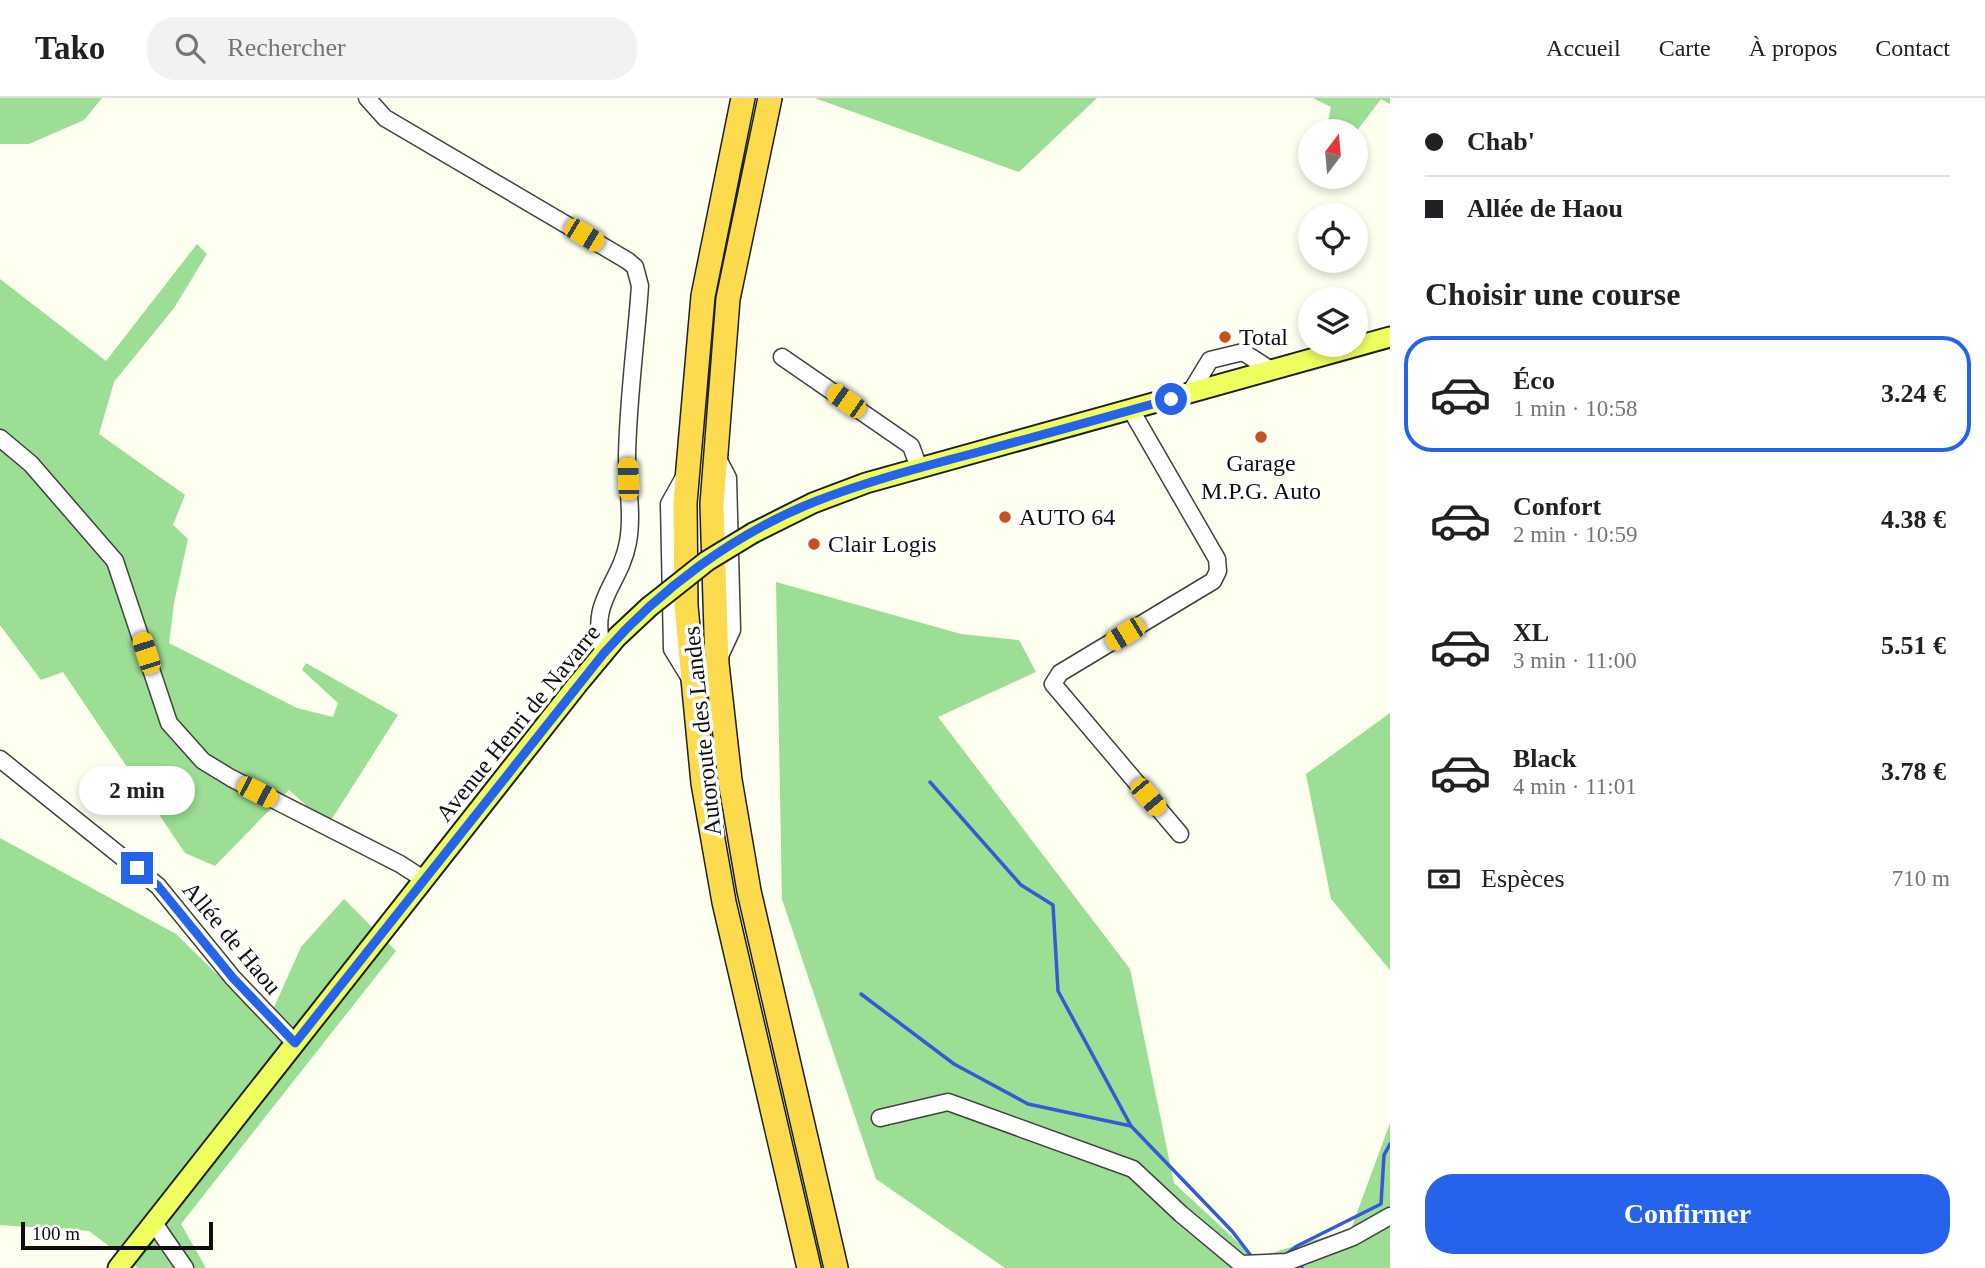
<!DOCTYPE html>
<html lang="fr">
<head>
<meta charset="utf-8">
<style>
	:root { --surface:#fff; --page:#f2f2f2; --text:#202124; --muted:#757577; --line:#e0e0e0; --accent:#2563eb }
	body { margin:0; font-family:"Times New Roman",serif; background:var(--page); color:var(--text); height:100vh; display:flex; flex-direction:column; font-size:26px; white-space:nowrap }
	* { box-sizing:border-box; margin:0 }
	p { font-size:23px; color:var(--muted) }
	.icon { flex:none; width:38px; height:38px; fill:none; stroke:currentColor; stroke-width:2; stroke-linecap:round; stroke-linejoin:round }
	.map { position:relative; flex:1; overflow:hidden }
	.side { display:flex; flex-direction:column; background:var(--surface); width:595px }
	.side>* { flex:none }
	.banner { display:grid; align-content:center; height:154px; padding:0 35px; background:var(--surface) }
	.needle { width:46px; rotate:16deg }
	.controls { position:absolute; left:1298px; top:21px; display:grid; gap:14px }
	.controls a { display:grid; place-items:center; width:70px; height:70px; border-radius:50%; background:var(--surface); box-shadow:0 4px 10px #0003; font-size:35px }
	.scale { position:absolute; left:21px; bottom:18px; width:192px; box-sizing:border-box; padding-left:7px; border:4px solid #0e0e0e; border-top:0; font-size:19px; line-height:24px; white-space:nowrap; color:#0e0e0e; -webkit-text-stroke:5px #fff; paint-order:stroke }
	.end { position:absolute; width:32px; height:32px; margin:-16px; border:9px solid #2563eb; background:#fff; box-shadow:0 0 0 4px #fff }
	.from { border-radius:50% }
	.bubble { position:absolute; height:49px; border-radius:24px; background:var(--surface); box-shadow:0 4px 10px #0003; font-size:23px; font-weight:800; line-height:49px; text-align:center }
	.car { position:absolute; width:21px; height:42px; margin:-21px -10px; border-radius:9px; box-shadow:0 0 5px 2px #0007; background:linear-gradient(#f5c518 24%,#345 0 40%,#f5c518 0 76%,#345 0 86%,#f5c518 0) }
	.banner b { display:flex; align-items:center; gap:24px; height:66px; font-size:26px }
	.banner b+b { border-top:2px solid var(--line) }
	.banner i { width:18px; height:18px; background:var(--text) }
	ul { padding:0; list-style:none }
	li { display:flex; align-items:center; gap:21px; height:116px; margin:0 14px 10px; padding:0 21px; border:4px solid transparent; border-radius:28px }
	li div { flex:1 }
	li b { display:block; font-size:26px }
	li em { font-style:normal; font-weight:800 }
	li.on { border-color:var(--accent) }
	li>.icon { width:63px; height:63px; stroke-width:1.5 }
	h2 { padding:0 35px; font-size:32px; line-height:84px }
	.pay { display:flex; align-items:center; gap:18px; height:77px; padding:0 35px; font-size:26px }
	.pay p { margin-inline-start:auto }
	.button { display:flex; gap:14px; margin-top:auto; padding:14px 35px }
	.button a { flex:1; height:80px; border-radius:28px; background:var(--accent); color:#fff; font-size:28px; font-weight:800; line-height:80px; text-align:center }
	header { display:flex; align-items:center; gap:42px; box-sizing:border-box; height:98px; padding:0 35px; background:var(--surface); border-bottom:2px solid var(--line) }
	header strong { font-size:33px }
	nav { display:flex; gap:38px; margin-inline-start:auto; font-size:24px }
	.search { width:490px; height:63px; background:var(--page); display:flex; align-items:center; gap:18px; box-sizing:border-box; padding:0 24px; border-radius:28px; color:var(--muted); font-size:26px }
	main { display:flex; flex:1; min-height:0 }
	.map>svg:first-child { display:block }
</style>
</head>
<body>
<header>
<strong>Tako</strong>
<div class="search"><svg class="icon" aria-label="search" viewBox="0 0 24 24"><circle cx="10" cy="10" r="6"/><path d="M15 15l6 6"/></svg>Rechercher</div>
<nav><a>Accueil</a><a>Carte</a><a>À propos</a><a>Contact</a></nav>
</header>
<main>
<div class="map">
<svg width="1390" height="1170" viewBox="0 0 1390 1170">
	<rect width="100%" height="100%" fill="#fdffef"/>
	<path fill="#9bde94" d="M0 0H102L84 22 29 46H0Z
		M815 0H1097L1019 74Z
		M1313 0H1390V6L1381 1 1356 34 1326 33 1331 9Z
		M197 146 207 156 174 210 114 284 99 336 185 397 173 427 188 441 174 505 169 545 297 610 333 619 338 605 302 572 306 565 398 617 328 727 289 692 215 768 185 755 63 574 41 582 0 527V181L106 263Z
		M776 484 961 536 1019 542 1036 574 938 619 1130 871 1174 1085 1255 1160 1351 1131 1390 1025V1170H1005L876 1081 782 801Z
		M1390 615V872L1331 801 1306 676Z
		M0 740 176 836 267 925 301 849 344 801 396 853 181 1126 206 1170H138L89 1133 0 1127Z"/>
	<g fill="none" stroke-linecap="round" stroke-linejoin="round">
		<path stroke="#325bd5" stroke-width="3.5" d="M930 684 1021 787 1053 807 1058 893 1131 1028
			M861 896 954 966 1028 1006 1131 1028 1232 1133 1252 1159H1256
			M1284 1158 1297 1148 1381 1106 1384 1057 1390 1046
			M1301 1167 1302 1170"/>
		<g stroke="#414141" stroke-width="19">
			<path id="minor" d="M367 0 385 20 628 163 635 169 640 188C636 244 628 302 627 358 627 386 633 416 628 444 620 488 587 503 604 555
				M782 259 911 348 919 370
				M1190 295 1210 262 1243 254 1271 272
				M1131 312 1217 461 1218 473 1213 483 1060 575 1053 586 1180 736
				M0 340 31 366 115 463 169 625 203 663 231 680 400 766 425 782
				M716 357 728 380 732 532 719 560
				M684 379 669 406 672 551 691 582
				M0 661 158 788 233 880 295 945
				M880 1020 948 1004 1133 1071 1181 1116 1241 1166 1287 1164 1353 1139 1390 1118
				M154 1125 185 1170"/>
		</g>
		<g stroke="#1f1f1f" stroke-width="23">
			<path id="major" d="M753 435 813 405 866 385 1390 239
				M118 1170 577 587 617 539 649 509"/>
		</g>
		<g stroke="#1f1f1f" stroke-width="26">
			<path id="highway" d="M743 0 703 198 685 405 686 508 703 685 724 804 809 1170
				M770 0 728 201 712 406 717 566 730 682 749 793 836 1170"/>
		</g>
		<use href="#minor" stroke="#fff" stroke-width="16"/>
		<use href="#major" stroke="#eeff5f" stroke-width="19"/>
		<use href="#highway" stroke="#fddb4f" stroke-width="23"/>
		<g stroke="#1f1f1f" stroke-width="23" stroke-linecap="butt">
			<path id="major-bridge" d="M649 509 707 463 753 435"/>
		</g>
		<use href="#major-bridge" stroke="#eeff5f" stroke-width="19"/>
	</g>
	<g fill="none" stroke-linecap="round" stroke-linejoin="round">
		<path stroke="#2563eb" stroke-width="9" d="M137 770 158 788 233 880 295 945 604 555C660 491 734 436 814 404 865 384 918 370 971 356 1038 338 1104 320 1171 301"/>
	</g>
	<g fill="#c7501d" stroke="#fff" stroke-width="2.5">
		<circle cx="1225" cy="239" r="7"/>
		<circle cx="1261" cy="339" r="7"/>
		<circle cx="1005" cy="419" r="7"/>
		<circle cx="814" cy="446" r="7"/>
	</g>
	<g text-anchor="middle" stroke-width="7" stroke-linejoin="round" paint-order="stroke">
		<g font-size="24" fill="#0e0e0e" stroke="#fff" text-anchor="start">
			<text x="1239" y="247">Total</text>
			<text x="1261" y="373" text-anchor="middle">Garage<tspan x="1261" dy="28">M.P.G. Auto</tspan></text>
			<text x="1019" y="427">AUTO 64</text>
			<text x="828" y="454">Clair Logis</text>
		</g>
		<g font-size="24" fill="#0e0e0e" stroke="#fff">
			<text transform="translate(518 625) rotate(-51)" y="8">Avenue Henri de Navarre</text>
			<text transform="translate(702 633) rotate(-96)" y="8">Autoroute des Landes</text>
			<text transform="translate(232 840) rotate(50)" y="8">Allée de Haou</text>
		</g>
	</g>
</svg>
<div class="controls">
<a><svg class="needle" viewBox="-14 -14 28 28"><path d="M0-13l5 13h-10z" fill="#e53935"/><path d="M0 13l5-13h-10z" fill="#757577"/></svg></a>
<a><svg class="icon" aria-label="locate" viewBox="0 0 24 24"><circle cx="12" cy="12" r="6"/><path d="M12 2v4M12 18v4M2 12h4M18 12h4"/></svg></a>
<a><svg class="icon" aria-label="layers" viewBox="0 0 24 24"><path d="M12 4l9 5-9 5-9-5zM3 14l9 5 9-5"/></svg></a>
</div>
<div class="scale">100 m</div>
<i class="end from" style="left:1171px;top:301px"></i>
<i class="end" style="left:137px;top:770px"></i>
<div class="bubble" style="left:79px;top:668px;width:116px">2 min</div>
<i class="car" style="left:584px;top:137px;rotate:121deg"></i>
<i class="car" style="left:846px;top:303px;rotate:305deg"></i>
<i class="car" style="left:628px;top:381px;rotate:358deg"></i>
<i class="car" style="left:1125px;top:536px;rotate:239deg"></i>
<i class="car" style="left:146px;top:555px;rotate:342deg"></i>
<i class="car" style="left:257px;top:694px;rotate:117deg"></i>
<i class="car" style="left:1148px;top:699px;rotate:140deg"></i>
</div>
<section class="side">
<div class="banner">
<b><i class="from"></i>Chab'</b>
<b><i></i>Allée de Haou</b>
</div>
<h2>Choisir une course</h2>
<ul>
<li class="on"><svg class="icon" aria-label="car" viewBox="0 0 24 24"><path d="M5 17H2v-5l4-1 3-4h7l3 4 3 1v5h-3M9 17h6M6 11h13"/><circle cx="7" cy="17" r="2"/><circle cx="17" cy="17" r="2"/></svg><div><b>Éco</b><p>1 min · 10:58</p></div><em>3.24 €</em></li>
<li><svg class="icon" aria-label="car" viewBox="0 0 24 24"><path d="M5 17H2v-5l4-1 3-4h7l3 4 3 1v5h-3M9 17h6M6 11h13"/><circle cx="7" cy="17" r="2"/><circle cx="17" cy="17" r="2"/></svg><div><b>Confort</b><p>2 min · 10:59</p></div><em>4.38 €</em></li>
<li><svg class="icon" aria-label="car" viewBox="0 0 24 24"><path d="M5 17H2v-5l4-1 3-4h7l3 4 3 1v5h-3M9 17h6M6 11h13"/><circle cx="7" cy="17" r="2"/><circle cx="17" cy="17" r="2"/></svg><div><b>XL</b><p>3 min · 11:00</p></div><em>5.51 €</em></li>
<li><svg class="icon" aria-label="car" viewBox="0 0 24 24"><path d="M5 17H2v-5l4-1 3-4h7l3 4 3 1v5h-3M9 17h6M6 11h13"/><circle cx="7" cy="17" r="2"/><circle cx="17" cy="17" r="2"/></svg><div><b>Black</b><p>4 min · 11:01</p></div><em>3.78 €</em></li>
</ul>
<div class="pay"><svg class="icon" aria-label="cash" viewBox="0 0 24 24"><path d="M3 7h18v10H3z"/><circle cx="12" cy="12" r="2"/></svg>Espèces<p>710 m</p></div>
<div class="button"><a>Confirmer</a></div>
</section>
</main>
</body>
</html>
